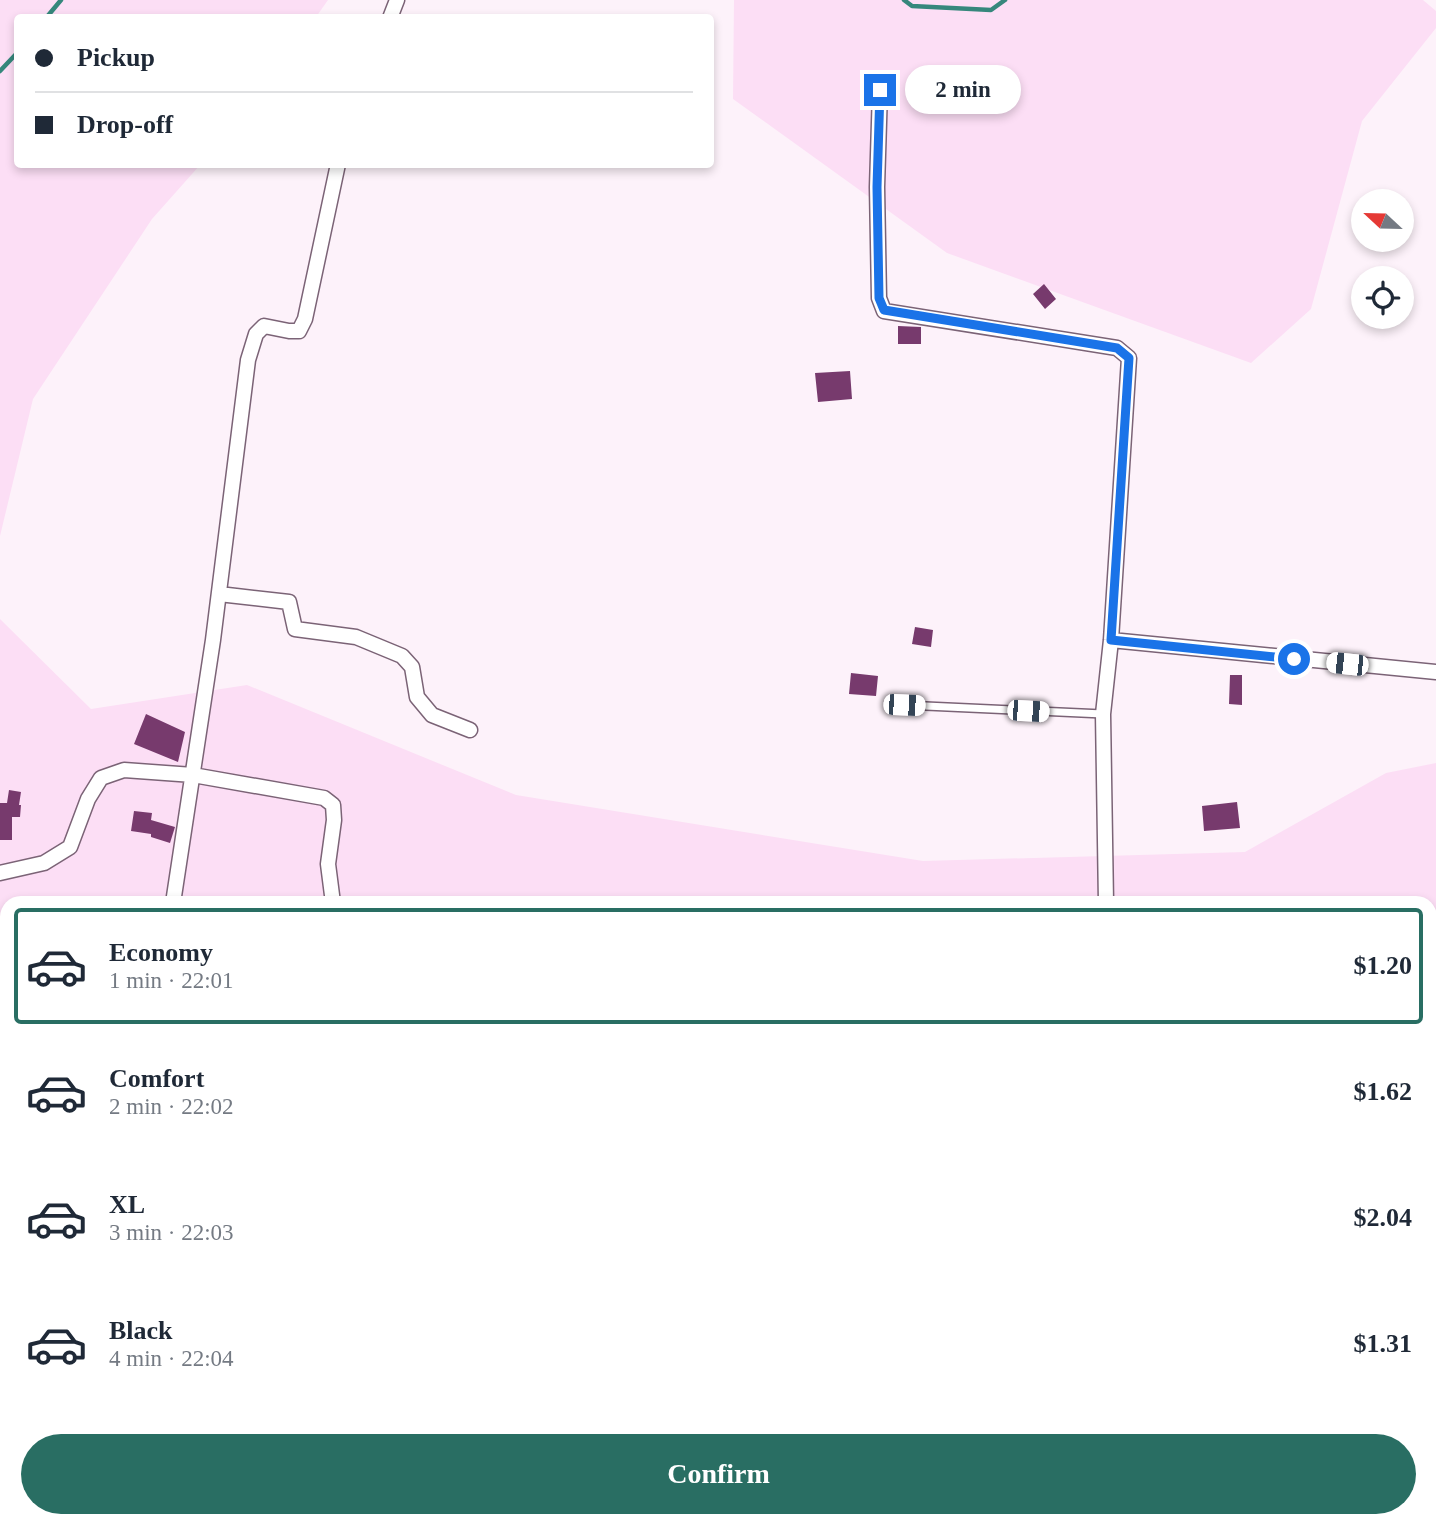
<!DOCTYPE html>
<html lang="en">
<head>
<meta charset="utf-8">
<style>
	:root { --surface:#fff; --page:#f6f6f7; --text:#1f2937; --muted:#747a83; --line:#e0e1e3; --accent:#296e63 }
	body { margin:0; font-family:"Times New Roman",serif; background:var(--page); color:var(--text); height:100vh; display:flex; flex-direction:column; font-size:26px; white-space:nowrap }
	* { box-sizing:border-box; margin:0 }
	p { font-size:23px; color:var(--muted) }
	.icon { flex:none; width:38px; height:38px; fill:none; stroke:currentColor; stroke-width:2; stroke-linecap:round; stroke-linejoin:round }
	.map { position:relative; flex:1; overflow:hidden }
	.drawer { position:absolute; left:0px; top:896px; width:1437px; height:632px; display:flex; flex-direction:column; background:var(--surface); border-radius:21px 21px 0 0; box-shadow:0 4px 10px #0003 }
	.drawer>* { flex:none }
	.hud { position:absolute; left:14px; top:14px; width:700px; height:154px; border-radius:7px; box-shadow:0 4px 10px #0003; display:grid; align-content:center; height:154px; padding:0 21px; background:var(--surface) }
	.needle { width:46px; rotate:292deg }
	.fabs { position:absolute; left:1351px; top:189px; display:grid; gap:14px }
	.fabs a { display:grid; place-items:center; width:63px; height:63px; border-radius:50%; background:var(--surface); box-shadow:0 4px 10px #0003; font-size:35px }
	.end { position:absolute; width:32px; height:32px; margin:-16px; border:9px solid #1a73e8; background:#fff; box-shadow:0 0 0 4px #fff }
	.from { border-radius:50% }
	.bubble { position:absolute; height:49px; border-radius:24px; background:var(--surface); box-shadow:0 4px 10px #0003; font-size:23px; font-weight:800; line-height:49px; text-align:center }
	.car { position:absolute; width:21px; height:42px; margin:-21px -10px; border-radius:9px; box-shadow:0 0 5px 2px #0007; background:linear-gradient(#fff 24%,#345 0 40%,#fff 0 76%,#345 0 86%,#fff 0) }
	.hud b { display:flex; align-items:center; gap:24px; height:66px; font-size:26px }
	.hud b+b { border-top:2px solid var(--line) }
	.hud i { width:18px; height:18px; background:var(--text) }
	ul { padding:12px 0 0; list-style:none }
	li { display:flex; align-items:center; gap:21px; height:116px; margin:0 14px 10px; padding:0 7px; border:4px solid transparent; border-radius:7px }
	li div { flex:1 }
	li b { display:block; font-size:26px }
	li em { font-style:normal; font-weight:800 }
	li.on { border-color:var(--accent) }
	li>.icon { width:63px; height:63px; stroke-width:1.5 }
	.button { display:flex; gap:14px; margin-top:auto; padding:14px 21px }
	.button a { flex:1; height:80px; border-radius:42px; background:var(--accent); color:#fff; font-size:28px; font-weight:800; line-height:80px; text-align:center }
	.map>svg:first-child { display:block }
</style>
</head>
<body>
<div class="map">
<svg width="1436" height="1527" viewBox="0 0 1436 1527">
	<rect width="100%" height="100%" fill="#fdf2fa"/>
	<path fill="#fcdef5" d="M0 0H328L316 17 18 18V164L200 165 152 219 33 399 0 536Z
		M734 0H1423L1436 11V28L1362 121 1311 309 1251 363 947 253 733 99Z
		M0 619 91 709 247 685 516 795 923 861 1245 852 1386 773 1436 763V1002L1430 1005V903H7V1178L0 1176Z"/>
	<g fill="none" stroke-linecap="round" stroke-linejoin="round">
		<path stroke="#36877c" stroke-width="4.5" d="M904 0 912 6 991 10 1005 0
			M46 18 61 0
			M0 71 18 52"/>
	</g>
	<path fill="#773a6d" d="M1044 284 1056 299 1045 309 1033 294Z
		M898 326 921 327V344H898Z
		M850 371 852 399 818 402 815 373Z
		M915 627 933 630 931 647 912 644Z
		M851 673 878 676 876 696 849 694Z
		M1230 675H1242V705L1229 704Z
		M146 714 185 732 178 762 134 744Z
		M9 790 21 792 19 805H21L20 817H12V840H0V803H7Z
		M1237 802 1240 828 1204 831 1202 806Z
		M134 811 152 813 151 820 175 827 170 843 151 837V834L131 831Z"/>
	<g fill="none" stroke-linecap="round" stroke-linejoin="round">
		<g stroke="#7b6376" stroke-width="10">
			<path id="lane" d="M904 705 1103 714"/>
		</g>
		<g stroke="#7b6376" stroke-width="17">
			<path id="street" d="M390 18 397 0
				M880 90 877 187 879 298 884 311 1117 348 1129 358 1111 640 1103 714 1106 903
				M219 594 289 602 295 629 356 637 402 656 412 667 417 697 432 715 470 730
				M1111 640 1436 672
				M0 873 44 863 70 847 88 799 101 778 124 770 193 775 324 798 333 805 334 820 328 864 333 903
				M173 903 213 640 248 360 256 334 264 326 289 331H299L305 319 338 164
				M1430 1084 1436 1086
				M1430 1510 1436 1511
				M842 1521 843 1527
				M1008 1521 1079 1525 1169 1521
				M1223 1521V1527
				M307 1527 308 1521
				M549 1527 550 1521
				M996 1527V1521"/>
		</g>
		<g stroke="#7b6376" stroke-width="22">
			<path id="secondary" d="M0 1367 7 1368
				M1430 1367H1436
				M1404 1527 1405 1521"/>
		</g>
		<use href="#lane" stroke="#fff" stroke-width="7"/>
		<use href="#street" stroke="#fff" stroke-width="14"/>
		<use href="#secondary" stroke="#fff" stroke-width="19"/>
	</g>
	<g fill="none" stroke-linecap="round" stroke-linejoin="round">
		<path stroke="#1a73e8" stroke-width="9" d="M880 90 877 187 879 298 884 310 1117 348 1129 358 1111 640 1294 659"/>
	</g>
</svg>
<div class="fabs">
<a><svg class="needle" viewBox="-14 -14 28 28"><path d="M0-13l5 13h-10z" fill="#e53935"/><path d="M0 13l5-13h-10z" fill="#747a83"/></svg></a>
<a><svg class="icon" aria-label="locate" viewBox="0 0 24 24"><circle cx="12" cy="12" r="6"/><path d="M12 2v4M12 18v4M2 12h4M18 12h4"/></svg></a>
</div>
<i class="end from" style="left:1294px;top:659px"></i>
<i class="end" style="left:880px;top:90px"></i>
<div class="bubble" style="left:905px;top:65px;width:116px">2 min</div>
<i class="car" style="left:1347px;top:664px;rotate:276deg"></i>
<i class="car" style="left:904px;top:705px;rotate:92deg"></i>
<i class="car" style="left:1028px;top:711px;rotate:93deg"></i>
<div class="hud">
<b><i class="from"></i>Pickup</b>
<b><i></i>Drop-off</b>
</div>
<section class="drawer">
<ul>
<li class="on"><svg class="icon" aria-label="car" viewBox="0 0 24 24"><path d="M5 17H2v-5l4-1 3-4h7l3 4 3 1v5h-3M9 17h6M6 11h13"/><circle cx="7" cy="17" r="2"/><circle cx="17" cy="17" r="2"/></svg><div><b>Economy</b><p>1 min · 22:01</p></div><em>$1.20</em></li>
<li><svg class="icon" aria-label="car" viewBox="0 0 24 24"><path d="M5 17H2v-5l4-1 3-4h7l3 4 3 1v5h-3M9 17h6M6 11h13"/><circle cx="7" cy="17" r="2"/><circle cx="17" cy="17" r="2"/></svg><div><b>Comfort</b><p>2 min · 22:02</p></div><em>$1.62</em></li>
<li><svg class="icon" aria-label="car" viewBox="0 0 24 24"><path d="M5 17H2v-5l4-1 3-4h7l3 4 3 1v5h-3M9 17h6M6 11h13"/><circle cx="7" cy="17" r="2"/><circle cx="17" cy="17" r="2"/></svg><div><b>XL</b><p>3 min · 22:03</p></div><em>$2.04</em></li>
<li><svg class="icon" aria-label="car" viewBox="0 0 24 24"><path d="M5 17H2v-5l4-1 3-4h7l3 4 3 1v5h-3M9 17h6M6 11h13"/><circle cx="7" cy="17" r="2"/><circle cx="17" cy="17" r="2"/></svg><div><b>Black</b><p>4 min · 22:04</p></div><em>$1.31</em></li>
</ul>
<div class="button"><a>Confirm</a></div>
</section>
</div>
</body>
</html>
